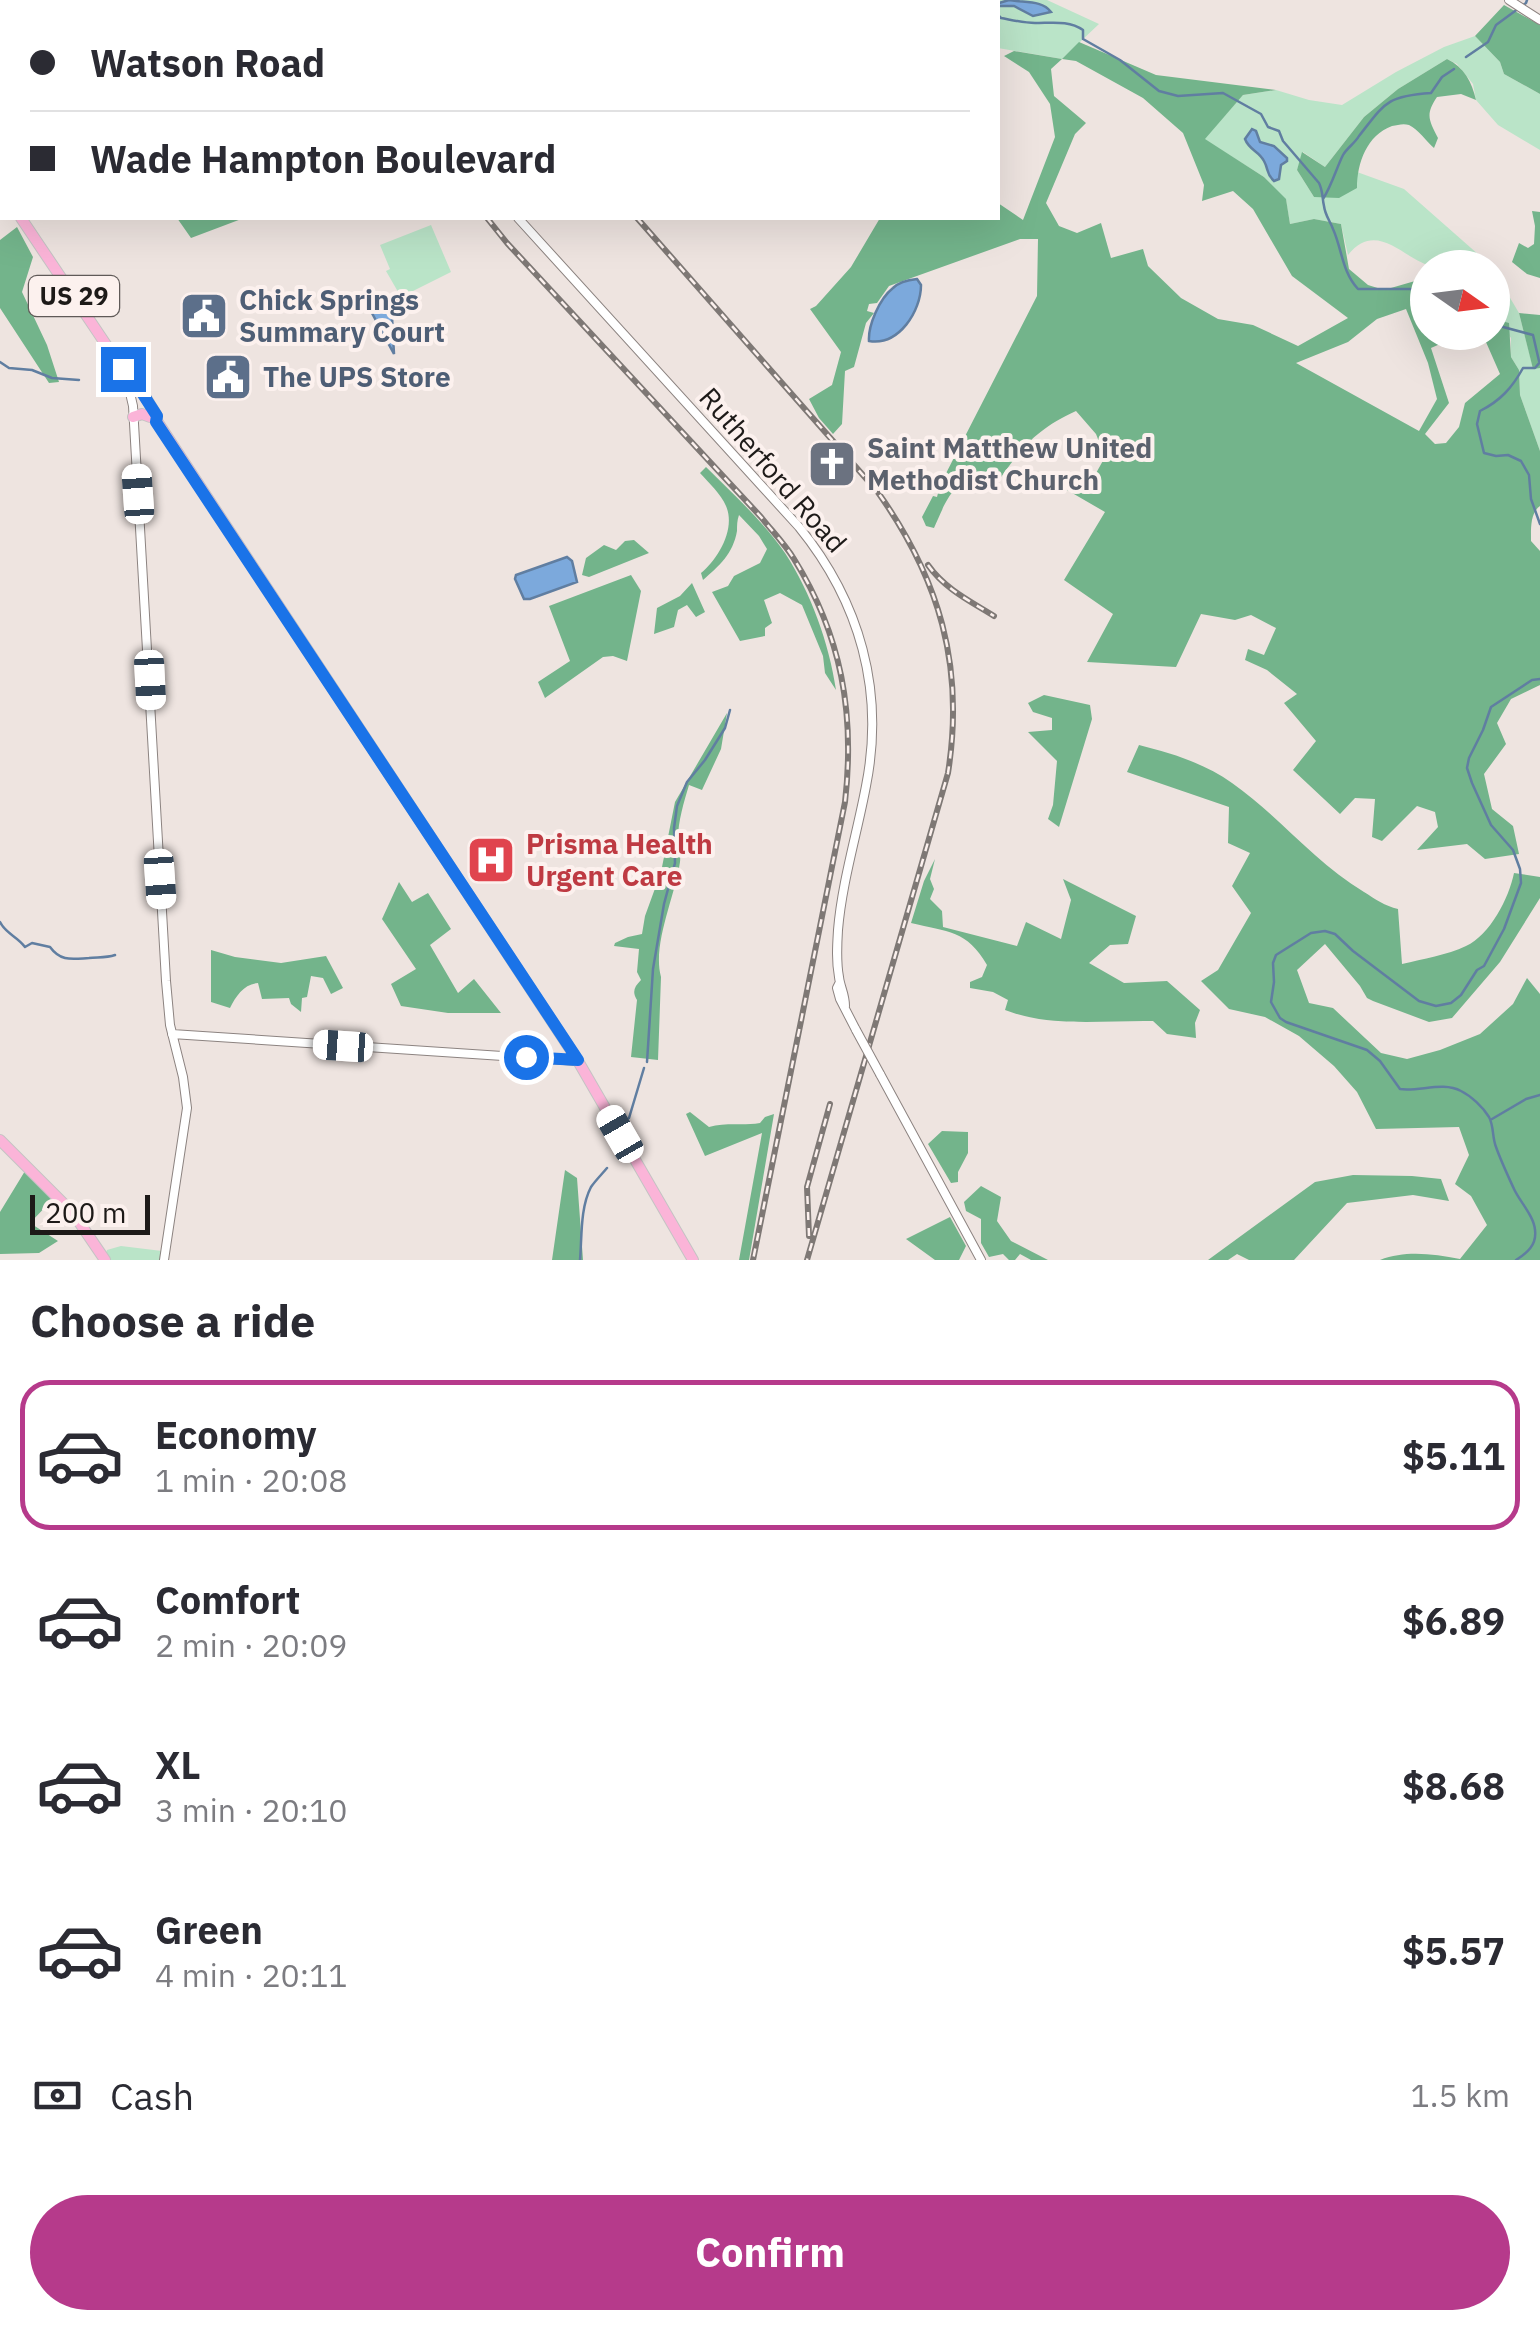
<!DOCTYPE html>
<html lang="en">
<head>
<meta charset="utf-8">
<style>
	:root { --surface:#fff; --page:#f7f7f7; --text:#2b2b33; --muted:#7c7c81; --line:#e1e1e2; --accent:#b63a8b }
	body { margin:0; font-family:"IBM Plex Sans",sans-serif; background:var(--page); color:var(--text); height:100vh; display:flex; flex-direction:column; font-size:38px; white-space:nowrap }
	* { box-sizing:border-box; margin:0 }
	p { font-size:32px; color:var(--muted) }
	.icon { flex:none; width:55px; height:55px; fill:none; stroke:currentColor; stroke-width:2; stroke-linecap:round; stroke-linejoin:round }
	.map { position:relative; height:1260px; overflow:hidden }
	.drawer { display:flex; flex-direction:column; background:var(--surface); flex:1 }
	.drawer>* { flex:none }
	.guide { position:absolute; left:0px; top:0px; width:1000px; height:220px; box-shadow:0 10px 40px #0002; display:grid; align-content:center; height:220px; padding:0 30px; background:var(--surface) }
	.needle { width:65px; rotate:104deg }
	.fabs { position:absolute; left:1410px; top:250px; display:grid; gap:20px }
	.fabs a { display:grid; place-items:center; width:100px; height:100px; border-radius:50%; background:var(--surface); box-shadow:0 10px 40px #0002; font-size:50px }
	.scale { position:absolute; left:30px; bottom:25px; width:120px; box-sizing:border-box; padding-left:10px; border:5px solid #1d1a18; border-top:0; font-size:28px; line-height:35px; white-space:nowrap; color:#1d1a18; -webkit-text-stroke:8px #fcf1ee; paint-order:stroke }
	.end { position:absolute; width:45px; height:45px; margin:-22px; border:12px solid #1a73e8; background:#fff; box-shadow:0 0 0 5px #fff }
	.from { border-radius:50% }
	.car { position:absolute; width:30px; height:60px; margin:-30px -15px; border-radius:12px; box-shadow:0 0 8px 2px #0007; background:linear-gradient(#fff 24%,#345 0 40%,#fff 0 76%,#345 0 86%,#fff 0) }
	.guide b { display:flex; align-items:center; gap:35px; height:95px; font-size:38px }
	.guide b+b { border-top:2px solid var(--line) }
	.guide i { width:25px; height:25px; background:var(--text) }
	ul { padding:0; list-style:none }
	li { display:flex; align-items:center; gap:30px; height:150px; margin:0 20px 15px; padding:0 10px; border:5px solid transparent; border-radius:30px }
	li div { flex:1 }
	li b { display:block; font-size:38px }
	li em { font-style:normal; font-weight:700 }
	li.current { border-color:var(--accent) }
	li>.icon { width:90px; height:90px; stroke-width:1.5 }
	h2 { padding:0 30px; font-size:45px; line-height:120px }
	.pay { display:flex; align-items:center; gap:25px; height:110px; padding:0 30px; font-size:38px }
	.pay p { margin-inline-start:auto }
	.button { display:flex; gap:20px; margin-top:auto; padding:20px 30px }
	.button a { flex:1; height:115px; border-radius:60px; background:var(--accent); color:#fff; font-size:40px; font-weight:700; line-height:115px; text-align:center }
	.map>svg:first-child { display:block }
</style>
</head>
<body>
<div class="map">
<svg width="1540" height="1260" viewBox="0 0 1540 1260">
	<rect width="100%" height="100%" fill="#eee4e0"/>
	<path fill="#bae4c8" d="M929 0H1047L1099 24 1062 59 998 48V2H931Z
		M1475 36 1500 62 1504 74 1540 94V150L1498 125 1476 100 1473 84 1457 64 1447 59 1398 89 1364 117 1325 167 1303 152 1297 170 1314 197 1357 172 1404 189 1496 270 1493 273 1492 268C1474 267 1453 271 1435 267 1405 262 1378 218 1348 255L1341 224 1314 219 1290 224 1286 200 1264 177 1204 139 1243 95 1276 90 1309 100 1342 105 1396 72 1444 47Z
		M431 225 451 272 401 297 386 271 390 269 380 245Z
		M1503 286 1519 313 1533 368H1540V451L1520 395 1519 370 1511 357V338L1493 316V294Z
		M121 1246 162 1251 160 1260H110L106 1253 107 1250Z"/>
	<path fill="#73b48b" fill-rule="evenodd" d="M1504 5 1540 25V94L1504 74 1500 62 1475 36Z
		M1079 42 1156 75 1276 90 1243 95 1205 139 1264 177 1286 199 1290 224 1314 219 1341 224 1349 269 1368 285 1384 290 1415 281 1427 287 1428 332 1465 333 1431 348 1449 403 1425 434 1435 444 1446 443 1459 427 1465 403 1500 374 1482 333 1492 332 1493 316 1494 319 1509 323 1511 357 1519 370 1520 395 1540 451V506C1530 513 1531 529 1531 541L1540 551V685L1511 699 1497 723 1506 744 1484 774 1492 809 1513 826 1519 854 1485 859 1467 844 1417 850 1438 827 1435 812 1417 806 1382 841 1372 837 1375 799 1355 798 1340 814 1293 770 1316 741 1284 703 1297 694 1267 670 1245 660 1248 649 1264 655 1276 628 1251 615 1235 620 1201 614 1176 667 1087 662 1113 614 1064 580 1105 512 1067 490 1090 484 1105 457 1096 434 1076 411C1034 430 1020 450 994 487 989 484 984 480 978 479 953 476 942 511 934 528L926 526 922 517 933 496 937 497 940 485 1037 296 1038 239H1020L889 286 877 303 869 304 867 311 874 313 866 323 854 367 845 371 842 424 833 434 819 418 809 399 832 385 841 352 810 309 816 306 851 267 880 218H998V203L1023 220 1055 137 1050 104 1029 72 1004 56 1014 51 1062 59ZM1062 59 1076 61 1143 98 1183 133 1204 185 1202 201 1233 191 1253 209 1292 276 1348 318 1298 346 1253 325 1218 319 1181 298 1148 266 1143 249 1111 258 1101 223 1077 233 1059 226 1046 203 1075 134 1086 123 1054 96 1051 69ZM1406 309 1428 363 1437 399 1419 431 1296 363 1348 342 1377 319Z
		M1447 59C1464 67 1472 82 1476 100L1461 94 1437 97C1425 115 1429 120 1438 138L1434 148C1427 142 1418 129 1409 125 1403 123 1398 125 1392 126 1367 135 1357 163 1357 188L1339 198 1314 197 1297 170 1302 152 1325 167 1364 117 1398 89Z
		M1532 211 1540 212V278L1527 274 1512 262 1519 243 1528 248 1534 244 1535 226Z
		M177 218H244L191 238Z
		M17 227 33 257 22 292 47 345 59 382 49 383 0 308V240Z
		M1519 313 1540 315V368L1533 369Z
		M706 467C733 494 763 521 785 553 811 593 829 643 836 690L825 673 823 656 802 605 780 593 764 600 772 623 765 628V636L740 641 712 592 728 586 734 576 760 563 767 549 759 536 739 515C737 520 737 526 737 531 733 554 719 566 703 580L701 573C718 559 736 529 726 506 721 494 709 483 700 473Z
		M634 540 649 553 589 577 582 575 586 558 604 545 616 550 625 541Z
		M631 575 641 591 627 661 613 656 603 657 545 698 538 682 570 661 549 606Z
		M692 583 705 612 696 617 687 605 678 610 674 627 654 634 657 608 680 596Z
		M1044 695 1090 705 1092 719 1059 827 1048 819 1053 805 1057 761 1028 732 1052 730V718L1033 712 1028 703Z
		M727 713 721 749 702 790 689 785C684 802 678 821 678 839 678 847 681 854 680 862 675 897 652 944 661 977L658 1060 631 1057 637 1000C632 992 634 987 641 980L637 972 639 949 614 946 615 943 628 937 642 934 645 916 661 872 675 802Z
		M1139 745C1171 753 1204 763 1232 783 1279 816 1314 862 1364 892 1375 899 1385 906 1398 909L1402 964C1423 959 1447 955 1466 946 1490 935 1509 898 1514 873L1540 877V898L1500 962 1452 1018 1429 1022 1373 1001 1367 998 1360 986 1325 944 1297 970 1309 1003 1333 1008 1381 1053 1407 1059 1440 1050 1480 1034 1513 1004 1527 978 1540 994V1260H1380C1406 1250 1433 1254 1460 1259L1487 1225 1471 1196 1455 1184 1469 1155 1459 1127 1376 1129 1357 1092 1334 1066 1299 1036 1265 1017 1229 1009 1201 981 1218 970 1251 913 1232 886 1250 853 1228 843 1229 807 1127 772Z
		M935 859 930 879 934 889 930 899 942 911 943 927 1017 946 1026 922 1061 939 1071 900 1063 879 1136 916 1128 944 1110 945 1089 963 1124 983 1167 981 1200 1010 1195 1023 1196 1038 1167 1034 1153 1021C1106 1020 1050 1028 1005 1010L1008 1000 993 992 970 988V982L982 977 987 965C967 930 948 932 911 923L924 881Z
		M399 882 412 902 428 893 451 929 430 945 458 993 474 979 501 1013H448L401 1006 391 984 416 969 382 919Z
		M211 950 235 957 281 963 326 956 343 988 331 994 323 978 311 976 307 997 302 998 301 1012 291 1004 289 998 262 999 258 983C244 984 236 996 230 1008L211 1002Z
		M690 1112 709 1127C726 1122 743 1126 760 1123L765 1117 774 1114 749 1260H739L762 1133 705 1156 686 1114Z
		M942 1131 968 1132V1153L958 1172V1182L951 1183 928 1144Z
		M565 1170 577 1178 583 1260H552Z
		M25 1171 53 1199 30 1223 58 1241 39 1253 0 1254V1212Z
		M1353 1175 1412 1176 1441 1179 1449 1201 1413 1195 1347 1203 1294 1260H1249L1237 1254 1228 1260H1208L1315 1182Z
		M981 1186 1001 1197 997 1221 1011 1241 1048 1260H1031L1020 1254 1015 1260H1009L1003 1254 989 1257 981 1243V1219L966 1211 964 1202Z
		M950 1217 966 1246 959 1260H935L906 1239Z"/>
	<path fill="#7ca9dc" stroke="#607ea1" stroke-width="2.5" d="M1009 0C1025 3 1042 0 1051 12L1033 16 1014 6H998L999 3Z
		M1252 129 1256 131 1260 142 1274 146 1287 158V161L1281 165 1279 179 1274 181C1266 174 1269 170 1264 161 1259 151 1249 150 1245 139Z
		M917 279 921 285C921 311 899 346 869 341 868 326 879 299 893 288 899 282 908 280 917 279Z
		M370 298 380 301 392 317 394 354 366 302Z
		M567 557 572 561 577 582 530 599H524L515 579 516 575Z"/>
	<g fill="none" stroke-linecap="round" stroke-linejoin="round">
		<path stroke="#607ea1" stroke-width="2.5" d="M923 0H933
			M985 0 986 2
			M822 2 824 0
			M998 15 1001 18C1012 20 1024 23 1035 23 1052 23 1069 20 1083 30V39L1120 60 1159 91 1178 96 1223 93 1261 114 1268 127 1279 131 1283 141 1319 183C1323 191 1322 197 1324 206 1325 215 1330 221 1333 229 1342 249 1342 272 1358 289H1410L1428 292
			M1466 57 1488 42 1496 25 1526 3 1527 0
			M1323 199C1332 185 1336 169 1343 155 1347 148 1355 143 1359 136 1385 103 1386 96 1431 93L1442 77 1454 69
			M1492 324 1533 335 1539 361
			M0 362 9 368 32 370 52 378 79 380
			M1540 362 1535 368H1523C1512 388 1500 401 1480 411L1477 424 1484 453 1496 456 1508 455 1521 461 1529 475 1531 499 1540 524
			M0 922C6 934 17 936 25 947L32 943 50 947C61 962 72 959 89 958 98 957 106 958 115 955
			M647 1062 653 969 664 904 675 863 674 828 677 806 687 782 705 760 725 728 730 710
			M629 1118 644 1068
			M1492 1119 1526 1099 1540 1095
			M580 1260C582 1237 580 1208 591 1187 595 1181 602 1174 607 1168
			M1516 1260C1527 1253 1537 1245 1535 1230 1534 1216 1520 1202 1514 1189 1508 1176 1501 1161 1496 1147 1492 1137 1494 1126 1489 1117 1483 1107 1471 1096 1461 1091 1443 1081 1419 1092 1400 1089L1380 1061 1367 1050 1286 1022 1280 1018 1271 1002 1274 982 1273 963 1276 955 1311 933 1325 931 1335 934 1353 951 1419 1001 1436 1006 1451 1003 1461 995 1477 970 1484 966 1504 929 1521 883 1520 869 1513 850 1491 825 1472 783 1467 768 1469 758 1483 730 1491 707 1532 680 1540 679"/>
		<g stroke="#8c8380" stroke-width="10">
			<path id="minor" d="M1509 0 1540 20
				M455 2V0
				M0 79 2 135
				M0 175 2 162
				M518 218 799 527C860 602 885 691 866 786 857 834 842 882 838 930 837 946 836 961 839 977 840 987 845 994 845 1006
				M127 380 133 406 166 981 170 1025 183 1077 187 1108 164 1260
				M839 984 837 988 840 999 856 1030
				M172 1034 578 1061
				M880 1074 981 1260"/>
		</g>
		<g stroke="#c4c3c3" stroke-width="12">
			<path id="major" d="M0 156 2 152
				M0 185 2 189
				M21 218 113 355 123 369 133 377 157 416V421L578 1061 693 1260
				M133 417 142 414 150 417
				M0 1140 73 1213 105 1260"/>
		</g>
		<use href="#minor" stroke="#fff" stroke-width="8"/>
		<use href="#major" stroke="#fbb4d8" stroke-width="10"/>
		<g stroke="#7e7875" stroke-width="6">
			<path id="rail" d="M505 0 506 2
				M430 2V0
				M487 218 507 243 761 517C772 531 785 544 794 559 842 636 855 714 845 802L753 1260
				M637 218 877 491C939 578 965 665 948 773L807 1260
				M928 565C945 589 970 601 994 616
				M809 1236 807 1187 830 1104"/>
		</g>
		<use href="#rail" stroke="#fcf1ee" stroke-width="2.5" stroke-dasharray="8" stroke-linecap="butt"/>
		<g stroke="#8c8380" stroke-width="10" stroke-linecap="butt">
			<path id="minor-bridge" d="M856 1030 880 1074"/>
		</g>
		<use href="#minor-bridge" stroke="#fff" stroke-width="8"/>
	</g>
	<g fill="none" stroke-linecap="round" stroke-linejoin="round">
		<path stroke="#1a73e8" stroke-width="12" d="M123 369 132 377 157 416 156 422 578 1060 526 1057"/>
	</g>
	<defs>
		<g id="civic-square" transform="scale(2.5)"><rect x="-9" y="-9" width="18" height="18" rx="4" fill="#5c6f8a" stroke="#fcf1ee"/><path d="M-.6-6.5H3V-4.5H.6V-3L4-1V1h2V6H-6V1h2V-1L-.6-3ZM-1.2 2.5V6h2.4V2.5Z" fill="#fff"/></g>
		<g id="church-square" transform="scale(2.5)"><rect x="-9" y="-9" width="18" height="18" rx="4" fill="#6b7280" stroke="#fcf1ee"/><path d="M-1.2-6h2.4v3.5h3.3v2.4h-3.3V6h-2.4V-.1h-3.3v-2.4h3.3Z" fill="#fff"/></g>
		<g id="hospital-square" transform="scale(2.5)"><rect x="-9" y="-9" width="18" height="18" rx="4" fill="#e0444e" stroke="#fcf1ee"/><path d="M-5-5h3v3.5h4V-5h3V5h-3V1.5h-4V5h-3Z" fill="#fff"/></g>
	</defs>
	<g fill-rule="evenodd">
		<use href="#civic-square" x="204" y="316"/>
		<use href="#civic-square" x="228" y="377"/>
		<use href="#church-square" x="832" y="464"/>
		<use href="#hospital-square" x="491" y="860"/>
	</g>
	<g text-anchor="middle" stroke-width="8" stroke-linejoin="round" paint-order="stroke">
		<rect fill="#fcf1ee" stroke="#605a58" stroke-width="2.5" x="29" y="276" width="90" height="40" rx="8"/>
		<g font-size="25" font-weight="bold" fill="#1d1a18">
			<text x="74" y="305">US 29</text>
		</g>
		<g font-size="28" font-weight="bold" fill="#4e5e75" stroke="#fcf1ee" text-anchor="start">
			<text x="239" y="310">Chick Springs<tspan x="239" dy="32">Summary Court</tspan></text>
			<text x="263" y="387">The UPS Store</text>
		</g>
		<g font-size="28" font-weight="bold" fill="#5b616d" stroke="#fcf1ee" text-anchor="start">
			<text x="867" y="458">Saint Matthew United<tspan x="867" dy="32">Methodist Church</tspan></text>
		</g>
		<g font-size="28" fill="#1d1a18" stroke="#fcf1ee">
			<text transform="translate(773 470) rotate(49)" y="10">Rutherford Road</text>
		</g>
		<g font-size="28" font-weight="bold" fill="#be3a42" stroke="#fcf1ee" text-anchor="start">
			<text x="526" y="854">Prisma Health<tspan x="526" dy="32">Urgent Care</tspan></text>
		</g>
	</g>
</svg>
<div class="fabs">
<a><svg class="needle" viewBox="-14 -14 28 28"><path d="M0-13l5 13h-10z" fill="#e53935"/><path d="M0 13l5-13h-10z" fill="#7c7c81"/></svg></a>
</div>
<div class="scale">200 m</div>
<i class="end from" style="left:526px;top:1057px"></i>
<i class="end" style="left:123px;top:369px"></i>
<i class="car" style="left:138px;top:494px;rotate:356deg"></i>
<i class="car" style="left:150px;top:680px;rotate:177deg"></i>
<i class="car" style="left:160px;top:879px;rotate:176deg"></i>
<i class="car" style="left:343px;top:1046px;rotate:274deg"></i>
<i class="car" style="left:620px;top:1134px;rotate:330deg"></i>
<div class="guide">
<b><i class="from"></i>Watson Road</b>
<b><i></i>Wade Hampton Boulevard</b>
</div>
</div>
<section class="drawer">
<h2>Choose a ride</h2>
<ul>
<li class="current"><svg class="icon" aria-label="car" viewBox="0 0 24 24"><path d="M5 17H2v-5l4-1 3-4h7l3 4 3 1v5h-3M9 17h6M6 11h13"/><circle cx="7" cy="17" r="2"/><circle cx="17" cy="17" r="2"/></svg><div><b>Economy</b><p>1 min · 20:08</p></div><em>$5.11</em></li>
<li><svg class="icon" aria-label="car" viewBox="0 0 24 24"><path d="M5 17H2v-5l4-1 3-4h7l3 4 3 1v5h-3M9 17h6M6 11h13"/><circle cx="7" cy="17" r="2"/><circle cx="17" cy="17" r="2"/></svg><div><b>Comfort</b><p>2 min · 20:09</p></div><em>$6.89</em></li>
<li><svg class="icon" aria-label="car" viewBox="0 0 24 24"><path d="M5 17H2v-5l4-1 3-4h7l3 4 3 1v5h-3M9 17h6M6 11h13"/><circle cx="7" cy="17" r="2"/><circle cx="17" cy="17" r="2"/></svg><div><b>XL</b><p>3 min · 20:10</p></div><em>$8.68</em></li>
<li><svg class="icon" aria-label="car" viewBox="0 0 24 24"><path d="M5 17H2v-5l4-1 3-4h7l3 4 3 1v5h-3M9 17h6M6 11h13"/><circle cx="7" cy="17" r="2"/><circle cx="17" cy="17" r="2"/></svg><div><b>Green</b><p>4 min · 20:11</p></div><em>$5.57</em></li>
</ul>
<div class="pay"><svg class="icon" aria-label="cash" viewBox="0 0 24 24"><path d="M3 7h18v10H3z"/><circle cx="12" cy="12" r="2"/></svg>Cash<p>1.5 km</p></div>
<div class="button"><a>Confirm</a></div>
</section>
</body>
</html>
